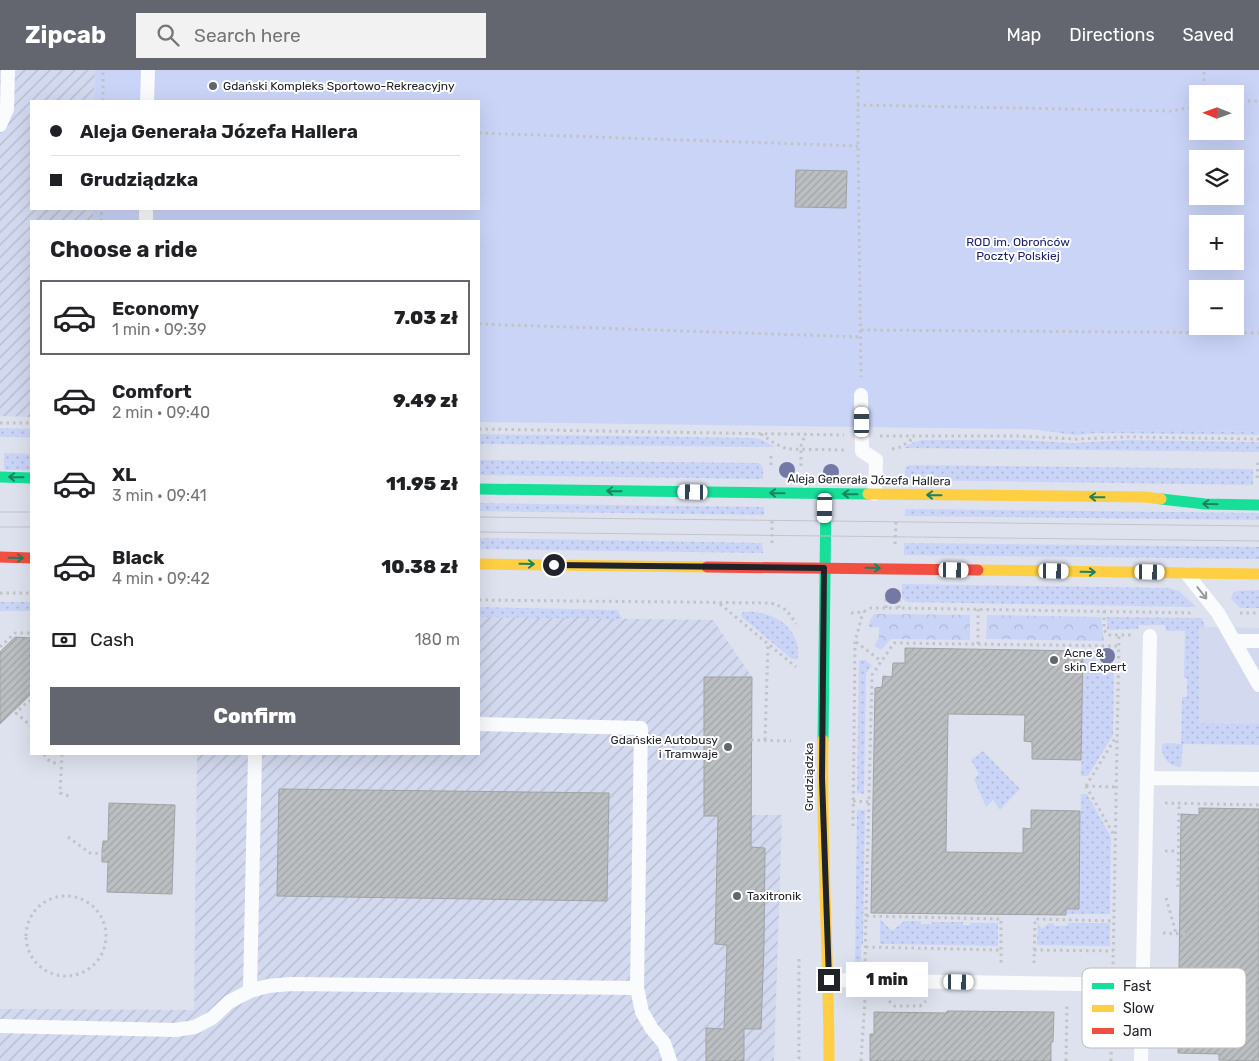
<!DOCTYPE html>
<html lang="en">
<head>
<meta charset="utf-8">
<style>
	:root { --surface:#fff; --page:#f2f2f2; --text:#202124; --muted:#757577; --line:#e0e0e0; --accent:#63666f }
	body { margin:0; font-family:Rubik,sans-serif; background:var(--page); color:var(--text); height:100vh; display:flex; flex-direction:column; font-size:19px; white-space:nowrap }
	* { box-sizing:border-box; margin:0 }
	p { font-size:16px; color:var(--muted) }
	.icon { flex:none; width:28px; height:28px; fill:none; stroke:currentColor; stroke-width:2; stroke-linecap:round; stroke-linejoin:round }
	.map { position:relative; flex:1; overflow:hidden }
	.drawer { position:absolute; left:30px; top:150px; width:450px; height:535px; display:flex; flex-direction:column; background:var(--surface); border-radius:0px; box-shadow:0 5px 20px #0002 }
	.drawer>* { flex:none }
	.guide { position:absolute; left:30px; top:30px; width:450px; height:110px; border-radius:0px; box-shadow:0 5px 20px #0002; display:grid; align-content:center; height:110px; padding:0 20px; background:var(--surface) }
	.needle { width:32px; rotate:271deg }
	.tools { position:absolute; left:1189px; top:15px; display:grid; gap:10px }
	.tools a { display:grid; place-items:center; width:55px; height:55px; border-radius:0px; background:var(--surface); box-shadow:0 5px 20px #0002; font-size:25px }
	.end { position:absolute; width:22px; height:22px; margin:-11px; border:6px solid #21232b; background:#fff; box-shadow:0 0 0 2px #fff }
	.from { border-radius:50% }
	.bubble { position:absolute; height:35px; border-radius:0px; background:var(--surface); box-shadow:0 5px 20px #0002; font-size:16px; font-weight:800; line-height:35px; text-align:center }
	.car { position:absolute; width:15px; height:30px; margin:-15px -8px; border-radius:6px; box-shadow:0 0 4px 1px #0007; background:linear-gradient(#fff 24%,#345 0 40%,#fff 0 76%,#345 0 86%,#fff 0) }
	.guide b { display:flex; align-items:center; gap:18px; height:48px; font-size:19px }
	.guide b+b { border-top:1px solid var(--line) }
	.guide i { width:12px; height:12px; background:var(--text) }
	ul { padding:0; list-style:none }
	li { display:flex; align-items:center; gap:15px; height:75px; margin:0 10px 8px; padding:0 10px; border:2px solid transparent; border-radius:0px }
	li div { flex:1 }
	li b { display:block; font-size:19px }
	li em { font-style:normal; font-weight:800 }
	li.current { border-color:var(--accent) }
	li>.icon { width:45px; height:45px; stroke-width:1.5 }
	h2 { padding:0 20px; font-size:22px; line-height:60px }
	.pay { display:flex; align-items:center; gap:12px; height:55px; padding:0 20px; font-size:19px }
	.pay p { margin-inline-start:auto }
	.button { display:flex; gap:10px; margin-top:auto; padding:10px 20px }
	.button a { flex:1; height:58px; border-radius:0px; background:var(--accent); color:#fff; font-size:20px; font-weight:800; line-height:58px; text-align:center }
	header { display:flex; align-items:center; gap:30px; box-sizing:border-box; height:70px; padding:0 25px; background:var(--accent); color:#fff }
	header strong { font-size:24px }
	nav { display:flex; gap:28px; margin-inline-start:auto; font-size:18px }
	.search { width:350px; height:45px; background:var(--page); display:flex; align-items:center; gap:12px; box-sizing:border-box; padding:0 18px; border-radius:0px; color:var(--muted); font-size:19px }
	.map>svg:first-child { display:block }
</style>
</head>
<body>
<header>
<strong>Zipcab</strong>
<div class="search"><svg class="icon" aria-label="search" viewBox="0 0 24 24"><circle cx="10" cy="10" r="6"/><path d="M15 15l6 6"/></svg>Search here</div>
<nav><a>Map</a><a>Directions</a><a>Saved</a></nav>
</header>
<div class="map">
<svg width="1259" height="991" viewBox="0 0 1259 991">
	<defs>
		<pattern id="industrial-furrows" width="10" height="10" patternUnits="userSpaceOnUse" patternTransform="scale(1.25)"><rect width="10" height="10" fill="#d3d9ef"/><path d="M-1 1l2-2M0 10L10 0M9 11l2-2" fill="none" stroke="#b5bacd"/></pattern>
		<pattern id="grass-dots" width="8" height="8" patternUnits="userSpaceOnUse" patternTransform="scale(1.25)"><rect width="8" height="8" fill="#cad4f7"/><path d="M2 2h.1M6 6h.1" fill="none" stroke="#adb6d4" stroke-width="1.8" stroke-linecap="round"/></pattern>
		<pattern id="forest-crowns" width="20" height="18" patternUnits="userSpaceOnUse" patternTransform="scale(1.25)"><rect width="20" height="18" fill="#cad4f7"/><path d="M2 6a3 3 0 1 1 6 0M12 15a3 3 0 1 1 6 0" fill="none" stroke="#adb6d4"/></pattern>
		<pattern id="building-hatch" width="6" height="6" patternUnits="userSpaceOnUse" patternTransform="scale(1.25)"><rect width="6" height="6" fill="#bcbfc1"/><path d="M-1 1l2-2M0 6l6-6M5 7l2-2" fill="none" stroke="#a1a4a6"/></pattern>
	</defs>
	<rect width="100%" height="100%" fill="#dee2ee"/>
	<path fill="#d3d9ef" d="M1199 557 1259 558V654L1199 653Z"/>
	<path fill="url(#industrial-furrows)" d="M0 0H95L94 31H31V139H93V151H31V347L0 346Z
		M479 547 713 550 752 607 751 745H782L774 991H0V939L194 940 197 684H479Z"/>
	<path fill="url(#grass-dots)" d="M0 358 31 359V367H0Z
		M1030 359 1259 362V365L1097 363 1075 365Z
		M479 364 753 368 760 369 775 377 479 374Z
		M922 370H1021L1072 373 1129 370 1259 372V382L904 378 914 372Z
		M4 383 31 384V400H4Z
		M479 390 759 393 763 398V409L479 405Z
		M909 395 1253 399V415L905 410V399Z
		M479 433 764 437V445L479 441Z
		M905 439 1259 443V450L905 446Z
		M479 468 762 473 763 483 479 479Z
		M904 473 1259 477V489L904 485Z
		M902 514 1168 518 1179 521 1196 537 907 532 902 528Z
		M1259 520V538H1240L1231 529 1233 523 1236 521Z
		M0 532H31V541H0Z
		M479 537 618 540 622 549 479 547Z
		M743 542C765 540 791 550 797 574 798 579 799 584 797 589H792L743 548 741 545Z
		M1107 547 1202 548 1205 557H1199V653L1259 654V675L1183 674 1181 697C1169 696 1161 688 1162 675L1165 673 1181 674 1182 627H1187V608H1184L1185 561H1166L1165 555H1139L1138 559 1107 560Z
		M1083 581H1096V596L1114 597 1113 665 1088 706H1081Z
		M859 590H865L872 596 866 603 864 724 857 723Z
		M983 681 1020 719 1000 740 993 730 986 737 974 709 979 704 971 690Z
		M1081 724H1087L1111 767 1110 844H1066V839H1079Z
		M857 740H865L863 875H861V899H855Z
		M880 849 892 861 904 851H921V854H932V852H963V855H970V853H998V876L880 874Z
		M1038 853 1042 859 1049 853 1054 854V856H1067L1068 853H1110V876L1037 875Z"/>
	<path fill="url(#forest-crowns)" d="M874 544 970 545V570L891 569 881 580 874 576 879 568V557H869L870 550Z
		M987 545 1101 547 1104 571 986 569Z"/>
	<path fill="#cad4f7" fill-rule="evenodd" d="M95 0H1259V362L479 352V151H93V139H479V31H94ZM1198 24H1235V61H1198ZM1198 89H1235V126H1198ZM1198 154H1235V191H1198ZM1198 219H1235V256H1198Z"/>
	<path fill="url(#building-hatch)" stroke="#9fa3a4" d="M796 100 847 101 846 138 795 137Z
		M15 567 31 568V624L0 654V582Z
		M905 578 1083 581 1081 690 1032 689V672L1024 671 1025 645 948 644 946 782 1023 783V758L1031 759V740L1080 741 1079 839H1066V845L871 843 875 618 882 617 883 606 892 607 893 593H905Z
		M704 607H752L751 777 765 778 764 875 761 959H744V991H706V958L724 959 727 875 715 874 718 746H704Z
		M279 719 609 723 607 831 277 826Z
		M109 733 175 735 172 824 107 822 108 792H102V781L103 771H108Z
		M1199 738 1259 739V991L1219 990V984L1178 983 1181 744 1199 745Z
		M947 941 1054 942 1053 972H1051V991H870V964H874V942L947 943Z"/>
	<g fill="none" stroke-linecap="round" stroke-linejoin="round">
		<path stroke="#c2c3c6" stroke-width="3" stroke-dasharray="2.5 4" stroke-linecap="butt" d="M858 0V76L861 307
			M1204 24V0
			M103 31V0
			M1235 31H1259
			M857 35 1171 41 1198 36
			M479 63 858 76
			M101 151 102 139
			M479 254 861 267
			M861 260 1259 263
			M0 353H31
			M479 359 844 365
			M761 364 774 373 787 379 844 380
			M880 366H1017L1076 369 1128 367 1259 369
			M892 379 901 377 915 367
			M771 395V386
			M801 396V376L805 365
			M1257 408 1258 391
			M772 473V449
			M895 474 896 450
			M0 523H31
			M479 530 771 533C786 538 788 541 796 554
			M720 534 796 597
			M886 538V526
			M899 538 900 526
			M1104 541V560L1108 565H1132
			M851 543 863 542 871 538H899L1193 543
			M1240 543H1259
			M856 572 881 591
			M978 574V539
			M0 577 15 563H31
			M31 631H28L16 643 31 656
			M751 670 791 671
			M765 670 768 575
			M44 684C47 691 53 693 60 694
			M62 684 60 723 69 726
			M661 684H704
			M1086 716 1116 667
			M1086 716 1114 765
			M1086 716 1116 717
			M853 731 869 732
			M1165 733 1259 735
			M853 756 855 572 863 542
			M68 767 90 783 104 784
			M1165 781H1178
			M1178 817 1179 733
			M26 866a40 40 0 1 1 80 0a40 40 0 1 1-80 0Z
			M1166 828 1176 863
			M866 846 872 605 894 573 1119 576
			M1163 863 1186 864
			M866 877 1001 880
			M1034 880 1113 881
			M799 889V991
			M865 891 866 846 1001 849V893
			M1034 893 1035 849 1113 851
			M1113 894 1119 565
			M889 931 894 936H920L926 931
			M861 991 865 929
			M1066 991 1067 934
			M1111 991 1112 933"/>
		<path stroke="#fafbfc" stroke-width="14" d="M147 31 148 0
			M0 55 7 39 8 0
			M146 151V139
			M861 325 862 381 876 390 875 424
			M1187 504 1218 543 1259 615
			M1234 571H1259
			M479 654 641 658 637 918
			M1147 708 1259 709
			M829 910 1143 915
			M250 921 255 684
			M0 956 175 960 195 957 212 948 229 932 250 921 268 916 291 914 637 918 642 942 652 959 664 973 670 991
			M1141 991 1150 566"/>
		<path stroke="#16e098" stroke-width="11" d="M0 407 31 408
			M479 419 868 424
			M1161 429 1205 434 1259 435
			M823 670 826 424"/>
		<path stroke="#ffcf43" stroke-width="11" d="M868 424 1145 427 1161 429
			M479 494 707 497
			M978 500 1259 504
			M823 670C821 777 829 884 829 991"/>
		<path stroke="#f24e42" stroke-width="11" d="M0 487 31 488
			M707 497 978 500"/>
		<path stroke="#c4c4c8" stroke-width="1" d="M0 442H31
			M479 447 1259 456
			M0 457H31
			M479 462 1259 471"/>
	</g>
	<g fill="#7478a5">
		<circle cx="787" cy="400" r="8"/>
		<circle cx="831" cy="402" r="8"/>
		<circle cx="893" cy="526" r="8"/>
		<circle cx="1107" cy="586" r="8"/>
	</g>
	<defs><path id="oneway-shaft" d="M-6 0H5M1.5-3L5.5 0L1.5 3" fill="none" stroke-width="1.6" stroke-linecap="round" stroke-linejoin="round" transform="scale(1.25)"/></defs>
	<g stroke="#1c8262">
		<use href="#oneway-shaft" transform="translate(16 407) rotate(-179)"/>
		<use href="#oneway-shaft" transform="translate(614 421) rotate(-179)"/>
		<use href="#oneway-shaft" transform="translate(777 423) rotate(-179)"/>
		<use href="#oneway-shaft" transform="translate(850 424) rotate(-179)"/>
		<use href="#oneway-shaft" transform="translate(934 425) rotate(-179)"/>
		<use href="#oneway-shaft" transform="translate(1097 427) rotate(-179)"/>
		<use href="#oneway-shaft" transform="translate(1210 434) rotate(-178)"/>
		<use href="#oneway-shaft" transform="translate(16 488) rotate(1)"/>
		<use href="#oneway-shaft" transform="translate(527 494) rotate(1)"/>
		<use href="#oneway-shaft" transform="translate(873 498) rotate(1)"/>
		<use href="#oneway-shaft" transform="translate(1088 502) rotate(1)"/>
	</g>
	<use stroke="#989a9e" href="#oneway-shaft" transform="translate(1202 523) rotate(52)"/>
	<g fill="none" stroke-linecap="round" stroke-linejoin="round">
		<path stroke="#21232b" stroke-width="6" d="M554 495 824 498 822 708 829 910"/>
	</g>
	<g fill="#63666f" stroke="#fff" stroke-width="2">
		<circle cx="213" cy="16" r="5"/>
		<circle cx="1054" cy="590" r="5"/>
		<circle cx="728" cy="677" r="5"/>
		<circle cx="737" cy="826" r="5"/>
	</g>
	<g text-anchor="middle" stroke-width="4" stroke-linejoin="round" paint-order="stroke">
		<g font-size="12" fill="#21232b" stroke="#fff" text-anchor="start">
			<text x="223" y="20">Gdański Kompleks Sportowo-Rekreacyjny</text>
			<text x="1064" y="587">Acne &amp;<tspan x="1064" dy="14">skin Expert</tspan></text>
			<text x="718" y="674" text-anchor="end">Gdańskie Autobusy<tspan x="718" dy="14">i Tramwaje</tspan></text>
			<text x="747" y="830">Taxitronik</text>
		</g>
		<g font-size="12" fill="#1d226a" stroke="#fff">
			<text x="1018" y="176">ROD im. Obrońców<tspan x="1018" dy="14">Poczty Polskiej</tspan></text>
		</g>
		<g font-size="12" fill="#21232b" stroke="#fff">
			<text transform="translate(869 410) rotate(1)" y="4">Aleja Generała Józefa Hallera</text>
			<text transform="translate(809 707) rotate(-90)" y="4">Grudziądzka</text>
		</g>
	</g>
	<rect x="1082" y="898" width="164" height="80" rx="8" fill="#fff" stroke="#bcbdbf" stroke-width="1"/>
	<rect x="1092" y="913" width="22" height="6" fill="#16e098"/>
	<rect x="1092" y="935" width="22" height="7" fill="#ffcf43"/>
	<rect x="1092" y="958" width="22" height="6" fill="#f24e42"/>
	<g font-size="14" fill="#21232b">
		<text x="1123" y="921">Fast</text>
		<text x="1123" y="943">Slow</text>
		<text x="1123" y="966">Jam</text>
	</g>
</svg>
<div class="tools">
<a><svg class="needle" viewBox="-14 -14 28 28"><path d="M0-13l5 13h-10z" fill="#e53935"/><path d="M0 13l5-13h-10z" fill="#757577"/></svg></a>
<a><svg class="icon" aria-label="layers" viewBox="0 0 24 24"><path d="M12 4l9 5-9 5-9-5zM3 14l9 5 9-5"/></svg></a>
<a>+</a>
<a>−</a>
</div>
<i class="end from" style="left:554px;top:495px"></i>
<i class="end" style="left:829px;top:910px"></i>
<div class="bubble" style="left:846px;top:892px;width:82px">1 min</div>
<i class="car" style="left:862px;top:352px;rotate:0deg"></i>
<i class="car" style="left:693px;top:422px;rotate:271deg"></i>
<i class="car" style="left:825px;top:438px;rotate:181deg"></i>
<i class="car" style="left:954px;top:500px;rotate:91deg"></i>
<i class="car" style="left:1054px;top:501px;rotate:91deg"></i>
<i class="car" style="left:1150px;top:502px;rotate:91deg"></i>
<i class="car" style="left:959px;top:912px;rotate:91deg"></i>
<div class="guide">
<b><i class="from"></i>Aleja Generała Józefa Hallera</b>
<b><i></i>Grudziądzka</b>
</div>
<section class="drawer">
<h2>Choose a ride</h2>
<ul>
<li class="current"><svg class="icon" aria-label="car" viewBox="0 0 24 24"><path d="M5 17H2v-5l4-1 3-4h7l3 4 3 1v5h-3M9 17h6M6 11h13"/><circle cx="7" cy="17" r="2"/><circle cx="17" cy="17" r="2"/></svg><div><b>Economy</b><p>1 min · 09:39</p></div><em>7.03 zł</em></li>
<li><svg class="icon" aria-label="car" viewBox="0 0 24 24"><path d="M5 17H2v-5l4-1 3-4h7l3 4 3 1v5h-3M9 17h6M6 11h13"/><circle cx="7" cy="17" r="2"/><circle cx="17" cy="17" r="2"/></svg><div><b>Comfort</b><p>2 min · 09:40</p></div><em>9.49 zł</em></li>
<li><svg class="icon" aria-label="car" viewBox="0 0 24 24"><path d="M5 17H2v-5l4-1 3-4h7l3 4 3 1v5h-3M9 17h6M6 11h13"/><circle cx="7" cy="17" r="2"/><circle cx="17" cy="17" r="2"/></svg><div><b>XL</b><p>3 min · 09:41</p></div><em>11.95 zł</em></li>
<li><svg class="icon" aria-label="car" viewBox="0 0 24 24"><path d="M5 17H2v-5l4-1 3-4h7l3 4 3 1v5h-3M9 17h6M6 11h13"/><circle cx="7" cy="17" r="2"/><circle cx="17" cy="17" r="2"/></svg><div><b>Black</b><p>4 min · 09:42</p></div><em>10.38 zł</em></li>
</ul>
<div class="pay"><svg class="icon" aria-label="cash" viewBox="0 0 24 24"><path d="M3 7h18v10H3z"/><circle cx="12" cy="12" r="2"/></svg>Cash<p>180 m</p></div>
<div class="button"><a>Confirm</a></div>
</section>
</div>
</body>
</html>
